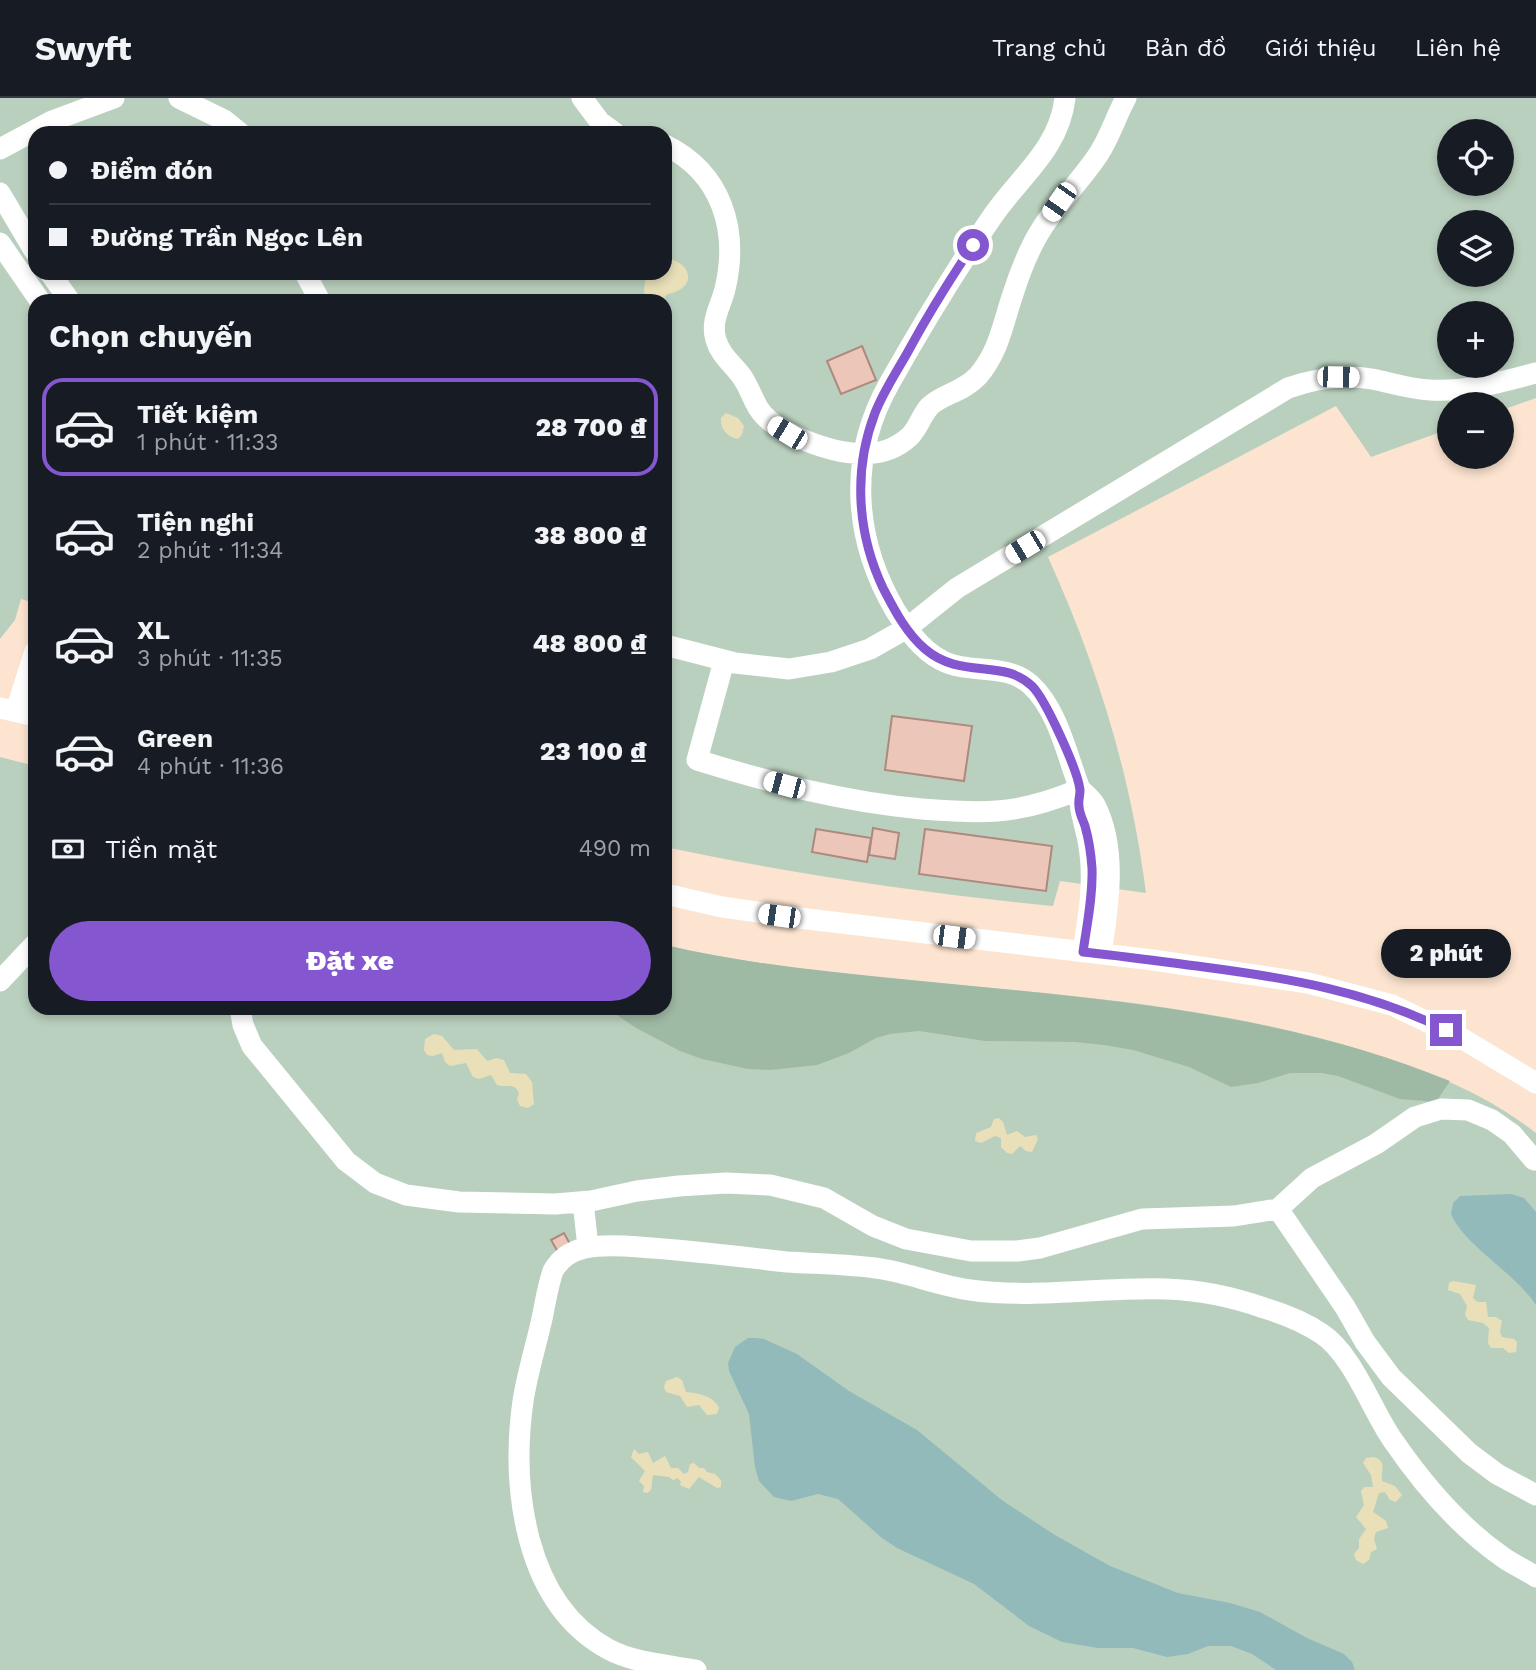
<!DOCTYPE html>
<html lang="vi">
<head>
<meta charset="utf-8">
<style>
	:root { --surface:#171b24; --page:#242831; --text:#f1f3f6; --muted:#9ea1a6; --line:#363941; --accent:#8456cf }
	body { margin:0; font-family:"Work Sans",sans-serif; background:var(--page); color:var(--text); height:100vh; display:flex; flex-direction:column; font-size:26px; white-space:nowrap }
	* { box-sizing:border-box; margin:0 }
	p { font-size:23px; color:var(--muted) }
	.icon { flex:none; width:38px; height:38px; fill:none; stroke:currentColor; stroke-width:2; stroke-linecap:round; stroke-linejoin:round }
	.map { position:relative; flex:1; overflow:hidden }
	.details { position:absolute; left:28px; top:196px; width:644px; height:721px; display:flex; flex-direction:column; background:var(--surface); border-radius:21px; box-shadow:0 4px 10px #0003 }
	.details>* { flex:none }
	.banner { position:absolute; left:28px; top:28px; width:644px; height:154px; border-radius:21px; box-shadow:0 4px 10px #0003; display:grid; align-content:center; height:154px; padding:0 21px; background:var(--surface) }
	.buttons { position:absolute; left:1437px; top:21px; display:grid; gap:14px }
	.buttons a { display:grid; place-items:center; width:77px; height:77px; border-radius:50%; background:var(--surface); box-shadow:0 4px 10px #0003; font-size:35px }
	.end { position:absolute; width:32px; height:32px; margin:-16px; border:9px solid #8456cf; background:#fff; box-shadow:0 0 0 4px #fff }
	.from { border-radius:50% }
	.bubble { position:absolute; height:49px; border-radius:24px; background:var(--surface); box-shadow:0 4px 10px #0003; font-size:23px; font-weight:800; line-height:49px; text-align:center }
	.car { position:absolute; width:21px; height:42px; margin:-21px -10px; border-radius:9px; box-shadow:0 0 5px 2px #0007; background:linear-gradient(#fff 24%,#345 0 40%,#fff 0 76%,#345 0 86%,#fff 0) }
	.banner b { display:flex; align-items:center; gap:24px; height:66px; font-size:26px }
	.banner b+b { border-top:2px solid var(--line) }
	.banner i { width:18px; height:18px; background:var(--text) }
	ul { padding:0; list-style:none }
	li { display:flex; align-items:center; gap:21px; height:98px; margin:0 14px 10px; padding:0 7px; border:4px solid transparent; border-radius:21px }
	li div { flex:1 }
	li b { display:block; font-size:26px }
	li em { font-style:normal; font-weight:800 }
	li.active { border-color:var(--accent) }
	li>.icon { width:63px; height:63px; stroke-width:1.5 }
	h2 { padding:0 21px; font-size:32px; line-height:84px }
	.pay { display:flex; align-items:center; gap:18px; height:77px; padding:0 21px; font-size:26px }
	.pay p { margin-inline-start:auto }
	.action { display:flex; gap:14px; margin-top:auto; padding:14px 21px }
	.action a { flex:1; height:80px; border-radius:42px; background:var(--accent); color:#fff; font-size:28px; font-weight:800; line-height:80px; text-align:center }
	header { display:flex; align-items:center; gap:42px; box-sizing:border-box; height:98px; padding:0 35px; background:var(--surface); border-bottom:2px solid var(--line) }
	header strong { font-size:33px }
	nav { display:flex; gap:38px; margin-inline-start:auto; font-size:24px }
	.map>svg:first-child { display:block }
</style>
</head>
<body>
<header>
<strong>Swyft</strong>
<nav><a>Trang chủ</a><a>Bản đồ</a><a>Giới thiệu</a><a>Liên hệ</a></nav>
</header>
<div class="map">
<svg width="1536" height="1572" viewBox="0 0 1536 1572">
	<rect width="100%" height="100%" fill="#fce4d0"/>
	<path fill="#bad0be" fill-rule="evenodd" d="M0 0H1536V300L1502 312V306H1449V331L1371 359 1336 308 1048 459C1097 567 1131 677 1146 795L1060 783 1053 808C922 795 793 776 665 749V203H35V505L21 501 15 522 0 541ZM1449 33H1502V86H1449ZM35 35H665V175H35ZM1449 124H1502V177H1449ZM1449 215H1502V268H1449Z
		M0 659 35 668V910H665V847C741 865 818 873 895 881 1052 896 1214 906 1365 953 1426 972 1485 995 1536 1035V1572H0Z"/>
	<path fill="#9fbaa4" d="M665 847C746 866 828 874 911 882 1093 900 1279 913 1450 983L1436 1004 1400 1001 1338 978 1322 975H1290L1258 985 1231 989 1189 969 1133 952 1104 947 1075 944 985 943 919 933 890 936 876 940 849 955 817 967 771 972 748 971 702 961 680 953 636 930 607 910H665Z"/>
	<path fill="#e9e0ba" d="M665 160C693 164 698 191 667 196L662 203H645L644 190 647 175H665Z
		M726 315 738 320 744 328 742 337 738 341C727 339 720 331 721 320Z
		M434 936 442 938 454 952 477 951 487 963 496 960 504 962 510 975 526 976 532 984 534 1006 528 1010 520 1008 517 1001 519 996C516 984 506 990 497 987L491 977 479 981 473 979 466 965 450 968 445 964 442 955 433 958 427 957 424 952 425 941Z
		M999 1020 1003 1024 1007 1037 1017 1033 1025 1039 1036 1037 1038 1041 1032 1054 1026 1053 1020 1048 1012 1056 1007 1055 1001 1049V1040L995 1038 981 1045 975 1043 976 1035 991 1029 994 1021Z
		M1453 1183 1476 1187 1473 1200 1477 1204H1486L1488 1219H1496L1502 1223 1500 1234 1502 1239 1514 1241 1517 1244 1516 1254 1509 1255 1503 1250H1491L1488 1245 1489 1230 1483 1225 1468 1222 1465 1217 1467 1208 1460 1196 1448 1192 1449 1185Z
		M677 1279 682 1282 686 1294C698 1295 714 1298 719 1310L717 1316 707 1317 699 1307 687 1309 680 1298 666 1294 664 1289 666 1283Z
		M634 1351 639 1356 648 1354 653 1365 665 1358 671 1370H678L684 1376 688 1374 690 1366 694 1365 699 1370H704L707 1374 715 1376 721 1382V1389L717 1390 699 1379 689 1391 680 1387 681 1384 678 1380 673 1382 669 1379 653 1377 651 1392 647 1395 643 1394 644 1388 639 1383 645 1373 631 1359Z
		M1374 1359C1388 1364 1380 1373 1382 1383L1395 1388 1402 1397 1396 1404 1390 1402 1385 1394 1379 1395 1373 1414 1386 1423 1388 1430 1376 1434 1374 1441 1377 1451 1371 1454 1369 1462 1363 1466 1356 1462 1354 1456 1359 1450V1441L1366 1431 1356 1419 1364 1407 1361 1393 1364 1389H1373L1371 1377 1363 1365 1366 1360Z"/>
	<path fill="#92babb" d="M1511 1096 1524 1100 1536 1114V1207C1515 1175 1464 1147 1451 1116L1453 1105 1460 1098Z
		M756 1240 764 1241 797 1256 849 1293 917 1332 1003 1403 1055 1437 1110 1468 1178 1495 1230 1505 1260 1514 1307 1540 1344 1556 1352 1564 1355 1572H1276L1252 1556 1231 1548H1208L1188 1556 1167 1559 1133 1550H1098L1062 1544 1029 1528 974 1486 897 1450 882 1440 838 1401 818 1396 791 1403 774 1399 759 1383 755 1369 749 1316 729 1273 728 1265 735 1249 748 1240Z"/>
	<path fill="#edc6ba" stroke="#ad897e" stroke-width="2" d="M862 248 876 282 841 296 827 263Z
		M892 618 972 628 964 683 885 672Z
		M873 730 899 735 895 761 869 757Z
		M816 731 871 740 867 764 812 754Z
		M925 731 1052 748 1046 793 919 776Z
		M564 1135 571 1148 558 1154 551 1142Z"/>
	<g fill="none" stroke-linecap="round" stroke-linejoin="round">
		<path stroke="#fff" stroke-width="21" d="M179 0 224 22 240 35
			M582 0 600 24 615 35
			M665 47C722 75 739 132 725 191 721 208 710 223 716 242 720 256 731 265 740 276 747 285 750 294 755 304 764 324 784 333 804 342 836 355 880 366 909 339 918 331 921 318 929 309 941 296 962 295 978 278 999 254 1003 225 1013 196 1019 177 1026 159 1035 142 1052 110 1078 87 1098 57 1110 39 1116 18 1126 0
			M0 51 52 23 114 0
			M0 95 35 154
			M0 145 40 203
			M50 175 70 203
			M305 175 320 203
			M665 547 735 565 789 571 831 564 870 551 907 530 957 490 1288 290C1316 280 1343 276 1372 281 1392 285 1410 291 1430 292 1467 294 1501 284 1536 275
			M724 563 697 662C771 685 845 704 922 711 948 713 972 715 997 713 1026 711 1054 702 1080 691 1067 658 1058 612 1031 587 1006 564 969 577 941 562 920 551 907 531 895 512 853 440 848 359 889 286 921 229 955 173 992 119 1019 79 1059 52 1065 0
			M0 610 35 618
			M16 613 35 553
			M665 796 722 809 799 820 1153 862 1308 885 1392 907 1463 941 1536 985
			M1083 854C1088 821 1094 788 1090 756 1088 731 1078 716 1080 691 1085 696 1092 701 1095 707 1118 752 1108 809 1101 856
			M0 883 35 846
			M240 910 243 927 252 948 346 1063 375 1085 406 1097 459 1104 555 1106 591 1103 637 1093 679 1088 726 1085 770 1087 824 1100 873 1128 906 1141 971 1153H1017L1040 1150 1142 1121 1234 1118 1278 1111 1312 1080 1376 1046 1415 1019 1441 1011 1468 1012 1492 1022 1512 1036 1534 1062
			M583 1104 588 1149
			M1278 1111 1345 1209 1365 1244 1391 1279 1469 1355 1497 1376 1536 1397
			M696 1572C667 1567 634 1565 608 1551 524 1505 511 1389 523 1303 527 1277 535 1251 541 1225 545 1208 547 1190 553 1173 567 1147 597 1147 624 1148 679 1151 733 1158 787 1164 819 1166 851 1166 882 1171 912 1176 940 1188 970 1192 1035 1201 1100 1189 1166 1191 1199 1192 1233 1199 1264 1210 1284 1216 1304 1224 1322 1236 1352 1256 1371 1310 1392 1341 1422 1385 1459 1429 1504 1460 1514 1467 1526 1472 1536 1479"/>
	</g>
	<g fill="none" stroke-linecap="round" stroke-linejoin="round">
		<path stroke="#8456cf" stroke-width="9" d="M973 147C951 180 929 215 910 250 898 272 884 292 875 315 853 372 857 435 883 490 894 511 906 535 925 551 961 582 1003 560 1032 588 1046 602 1078 673 1080 692 1080 698 1078 703 1079 708 1079 715 1083 722 1085 728 1089 742 1091 756 1092 770 1093 798 1087 826 1083 854 1123 858 1164 864 1204 869 1288 880 1370 894 1446 932"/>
	</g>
</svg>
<div class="buttons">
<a><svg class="icon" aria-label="locate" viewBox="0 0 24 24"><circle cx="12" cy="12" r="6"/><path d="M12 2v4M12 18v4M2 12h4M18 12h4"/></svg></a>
<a><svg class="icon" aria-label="layers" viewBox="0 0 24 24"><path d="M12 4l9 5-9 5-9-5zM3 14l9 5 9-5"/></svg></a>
<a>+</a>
<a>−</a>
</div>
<i class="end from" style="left:973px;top:147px"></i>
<i class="end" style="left:1446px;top:932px"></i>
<div class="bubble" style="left:1381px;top:831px;width:130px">2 phút</div>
<i class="car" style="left:1059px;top:104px;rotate:215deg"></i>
<i class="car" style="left:1338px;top:279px;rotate:91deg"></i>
<i class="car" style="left:787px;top:335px;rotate:301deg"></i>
<i class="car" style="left:1025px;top:449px;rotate:239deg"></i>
<i class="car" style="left:784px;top:687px;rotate:285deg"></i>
<i class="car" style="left:779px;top:818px;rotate:278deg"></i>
<i class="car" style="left:954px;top:839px;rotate:97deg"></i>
<div class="banner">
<b><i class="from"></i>Điểm đón</b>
<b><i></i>Đường Trần Ngọc Lên</b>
</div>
<section class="details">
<h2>Chọn chuyến</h2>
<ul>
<li class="active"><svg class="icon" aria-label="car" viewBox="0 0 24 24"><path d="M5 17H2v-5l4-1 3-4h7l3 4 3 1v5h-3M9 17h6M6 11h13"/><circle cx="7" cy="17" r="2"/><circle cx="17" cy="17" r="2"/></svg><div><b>Tiết kiệm</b><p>1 phút · 11:33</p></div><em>28 700 ₫</em></li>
<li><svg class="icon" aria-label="car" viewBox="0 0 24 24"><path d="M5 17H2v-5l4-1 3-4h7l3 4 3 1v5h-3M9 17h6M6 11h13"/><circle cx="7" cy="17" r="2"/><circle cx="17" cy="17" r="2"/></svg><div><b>Tiện nghi</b><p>2 phút · 11:34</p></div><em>38 800 ₫</em></li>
<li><svg class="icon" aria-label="car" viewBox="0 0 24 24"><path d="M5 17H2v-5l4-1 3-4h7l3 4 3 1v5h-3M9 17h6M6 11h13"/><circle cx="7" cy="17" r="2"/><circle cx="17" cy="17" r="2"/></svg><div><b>XL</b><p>3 phút · 11:35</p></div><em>48 800 ₫</em></li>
<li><svg class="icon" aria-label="car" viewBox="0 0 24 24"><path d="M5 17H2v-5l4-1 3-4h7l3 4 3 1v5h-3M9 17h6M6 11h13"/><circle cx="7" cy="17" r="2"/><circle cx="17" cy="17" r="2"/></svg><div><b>Green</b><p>4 phút · 11:36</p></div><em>23 100 ₫</em></li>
</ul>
<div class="pay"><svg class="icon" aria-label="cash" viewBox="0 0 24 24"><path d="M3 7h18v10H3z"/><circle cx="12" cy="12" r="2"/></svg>Tiền mặt<p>490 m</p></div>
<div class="action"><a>Đặt xe</a></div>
</section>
</div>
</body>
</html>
